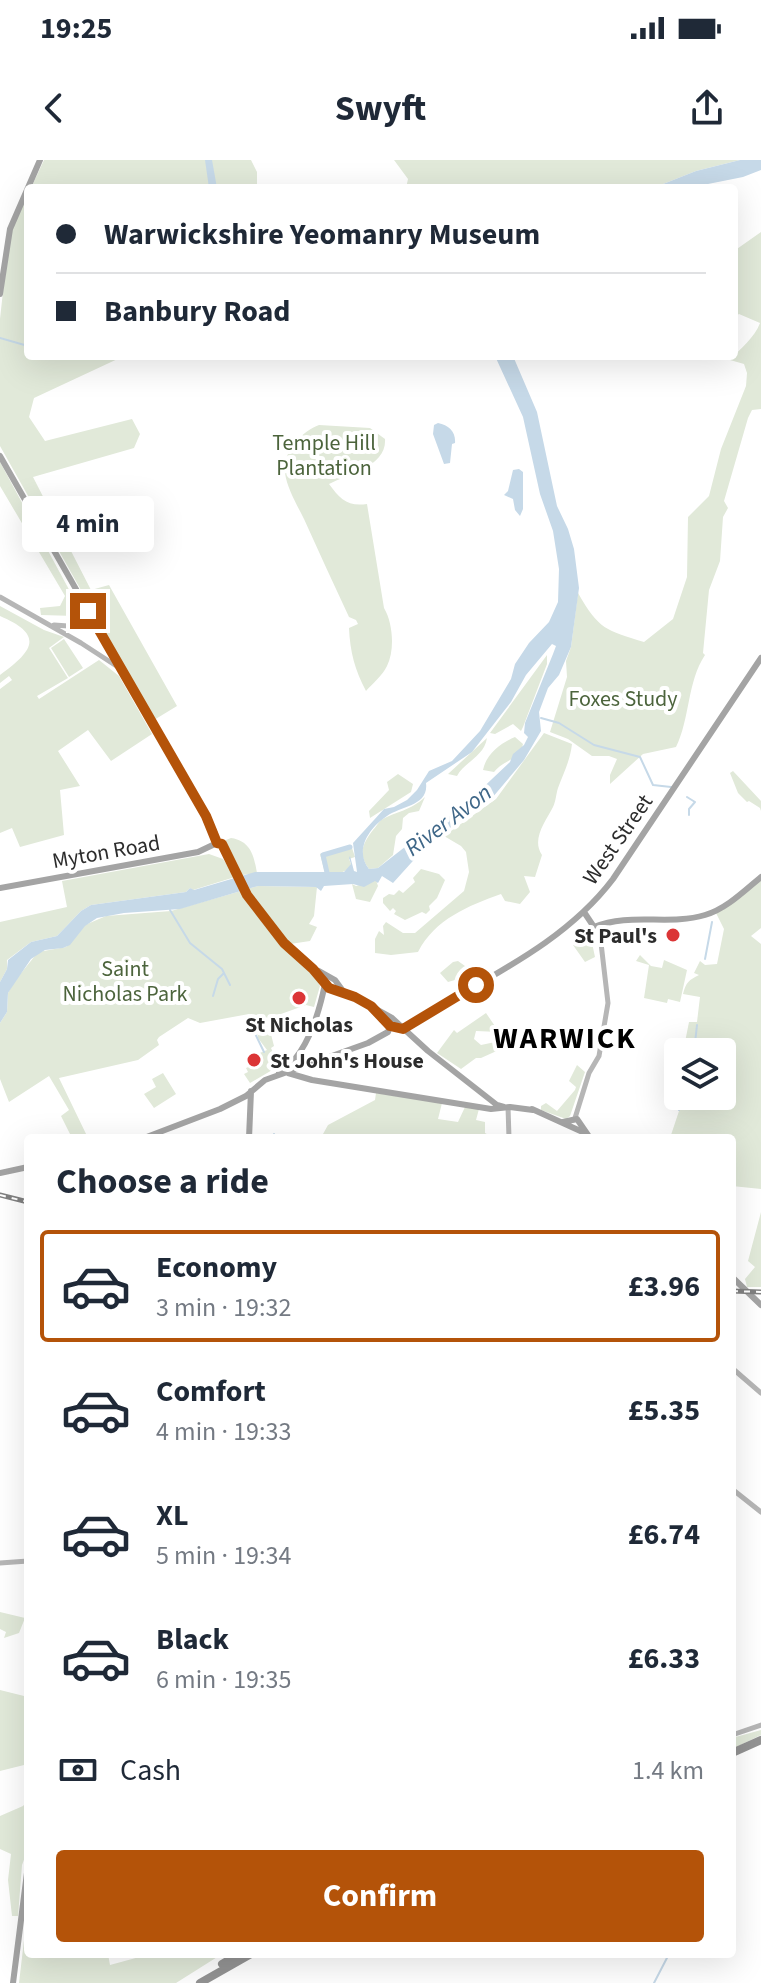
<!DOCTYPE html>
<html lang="en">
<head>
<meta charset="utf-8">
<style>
	:root { --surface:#fff; --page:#f2f2f3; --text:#1f2937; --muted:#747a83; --line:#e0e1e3; --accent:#b45309 }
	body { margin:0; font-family:"Source Sans 3",sans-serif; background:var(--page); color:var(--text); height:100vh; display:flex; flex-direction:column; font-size:30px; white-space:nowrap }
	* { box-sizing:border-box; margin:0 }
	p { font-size:26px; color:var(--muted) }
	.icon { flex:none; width:44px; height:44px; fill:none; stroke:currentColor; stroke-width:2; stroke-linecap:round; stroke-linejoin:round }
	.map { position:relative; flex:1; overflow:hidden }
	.panel { position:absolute; left:24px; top:974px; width:712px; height:824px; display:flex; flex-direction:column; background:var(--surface); border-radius:8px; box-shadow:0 8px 32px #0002 }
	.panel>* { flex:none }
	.hud { position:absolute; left:24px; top:24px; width:714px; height:176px; border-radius:8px; box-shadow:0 8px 32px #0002; display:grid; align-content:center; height:176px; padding:0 32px; background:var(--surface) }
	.buttons { position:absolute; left:664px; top:878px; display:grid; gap:16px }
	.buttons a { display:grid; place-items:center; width:72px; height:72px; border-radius:8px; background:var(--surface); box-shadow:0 8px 32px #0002; font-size:40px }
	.end { position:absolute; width:36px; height:36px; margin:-18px; border:10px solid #b45309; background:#fff; box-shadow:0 0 0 4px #fff }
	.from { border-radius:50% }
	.bubble { position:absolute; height:56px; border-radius:8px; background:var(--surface); box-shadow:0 8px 32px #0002; font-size:26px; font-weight:700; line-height:56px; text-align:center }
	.hud b { display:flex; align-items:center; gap:28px; height:76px; font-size:30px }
	.hud b+b { border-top:2px solid var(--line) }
	.hud i { width:20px; height:20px; background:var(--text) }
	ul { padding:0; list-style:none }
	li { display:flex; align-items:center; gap:24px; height:112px; margin:0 16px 12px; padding:0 16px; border:4px solid transparent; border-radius:8px }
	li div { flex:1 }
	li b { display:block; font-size:30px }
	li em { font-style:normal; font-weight:700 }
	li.current { border-color:var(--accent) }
	li>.icon { width:72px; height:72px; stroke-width:1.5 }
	h2 { padding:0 32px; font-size:36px; line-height:96px }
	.pay { display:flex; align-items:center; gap:20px; height:88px; padding:0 32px; font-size:30px }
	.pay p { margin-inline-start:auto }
	.primary-button { display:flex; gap:16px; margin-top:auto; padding:16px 32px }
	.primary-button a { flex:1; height:92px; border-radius:8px; background:var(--accent); color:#fff; font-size:32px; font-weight:700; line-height:92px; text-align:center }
	.status { display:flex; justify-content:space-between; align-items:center; height:56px; padding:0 40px; background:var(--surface); direction:ltr }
	.status svg { height:22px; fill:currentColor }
	header { display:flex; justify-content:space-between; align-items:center; height:104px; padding:0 32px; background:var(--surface); font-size:36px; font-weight:700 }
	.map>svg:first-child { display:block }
</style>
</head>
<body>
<div class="status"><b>19:25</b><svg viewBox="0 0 49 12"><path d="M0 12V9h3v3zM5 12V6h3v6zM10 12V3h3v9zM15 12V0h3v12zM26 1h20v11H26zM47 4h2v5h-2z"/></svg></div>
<header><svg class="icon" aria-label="back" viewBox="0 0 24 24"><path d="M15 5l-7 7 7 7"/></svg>Swyft<svg class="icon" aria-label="share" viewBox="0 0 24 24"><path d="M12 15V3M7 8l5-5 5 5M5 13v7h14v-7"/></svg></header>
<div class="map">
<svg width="761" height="1823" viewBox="0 0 761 1823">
	<rect width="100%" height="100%" fill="#fff"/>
	<path fill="#e1e9d9" d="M44 0H251L257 12V28H31Z
		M394 0H740L696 11 658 26 640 28H406L408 19Z
		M28 34V196H124L34 238 29 257 45 281 132 259 140 274 134 288 33 317 91 430 109 425 177 546 154 560 0 286V159L7 95 13 66Z
		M761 72V249L752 250 748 258 724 341 728 348 723 357 720 401 709 430 703 493 705 495C687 522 690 559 676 587L643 594 610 624V615L617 599 609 596H592L568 579 550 572 567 517 566 501 571 487 578 433C599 470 606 470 644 482L673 459 687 417 688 357 709 336 721 289 746 226 747 213 744 204 730 200C740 189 755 177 760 163L739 154 734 157V91Z
		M319 265 370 268 385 279C387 306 349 314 329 324 340 339 348 347 367 344L384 448C393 463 395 490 387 506 383 515 372 524 366 531 355 510 350 492 349 468L358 464 356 460 349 457C334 425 319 392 304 359 297 345 287 328 285 313 282 292 302 271 319 265Z
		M0 302 79 448 75 456 41 455 40 448 60 446 65 436 0 326Z
		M0 446 44 470 64 477 49 488 68 518 37 536 39 539 99 500 119 516 152 574 111 601 88 570 58 591 80 626 60 630 64 675 20 687 12 668 0 673V529L12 520 9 516 0 523V515C33 491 45 475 0 456Z
		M64 479 83 508 69 517 51 488Z
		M547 495V504L523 567 521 571 513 564 495 574 490 573Z
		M544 573 572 584C570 601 564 612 558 628 556 634 556 641 553 647 546 661 531 679 542 695L535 717 524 716 530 732 520 744 505 741 501 734C468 746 435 759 418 792L391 795 375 793V779L379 771 384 775 383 766 386 762 403 773H415L464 731 469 712 466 692 461 686 444 676 496 639Z
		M515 577 523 584C520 600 503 600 494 612L483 610C486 594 501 583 515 577Z
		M487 578C484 597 464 602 457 616L448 614Z
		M733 611 761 641V651L760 648 749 641 747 642 738 633 730 613Z
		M398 614 413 624 411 632 370 658 369 651 389 630 387 622Z
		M425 637 419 651 409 653 403 658 402 669 396 676 393 695 378 708 369 709C358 695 362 684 373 670 374 669 380 661 381 660 397 651 410 651 425 637Z
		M231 678C251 681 254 696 257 713L242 715 226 684V680Z
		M351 685 355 697 349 699 351 704C346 715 336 713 325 713L320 694Z
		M209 694 223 699 235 717 193 730 190 728 186 732 91 745 81 751 57 776 31 782 7 800V809L0 822V762L67 747 62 721Z
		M421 709 439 714 445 720 437 738 429 746 430 750 426 754 422 752 405 760 394 754 396 751 393 748 390 751 383 743V738L389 734 394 735 399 730 403 733 415 722 413 718Z
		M376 720 378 726 370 742 356 739 352 724 356 726Z
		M761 720V768L751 776 761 784V1029L732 1026V978H670L684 936H722V892H683L689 862H697L700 837 683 834C686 822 689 820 699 815L694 813 700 801 705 805 717 804 724 769 716 753Z
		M258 726 317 727 314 756 309 764 317 767 310 781 290 784 247 729Z
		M241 731C261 765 285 791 316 818L320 826 314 847 306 845 267 859 274 886 271 888 279 906 250 923 244 914 248 912 246 908 258 903 255 895 267 890 258 878 255 858 249 854 200 863 188 858 159 877 157 880 159 885 138 900 59 918 88 978H72L61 956 69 950 49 916 9 942 0 919V863L7 852 8 833 14 822 38 792 66 787 85 765 106 756 171 751Z
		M586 775 592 783 595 797 585 802 573 785Z
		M640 795 651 806 662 808 664 800 687 810 680 842 668 839 667 843 644 838 649 805 636 801Z
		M458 801 465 806 471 817 464 821 462 818 448 822 440 813 453 802Z
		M486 853 499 872 476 871 474 879 481 885 500 881 501 889 481 898H476L461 909 437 893 454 870 457 873Z
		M577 905 585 912 570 956 566 959 541 950V946L546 943 557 951 575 930 576 927 569 921Z
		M163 913 176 934 154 948 144 934 156 927 152 919Z
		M376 933 442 943 438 959 458 962 465 947 479 949 476 960 485 962V973L494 978H315L323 974 328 965 375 940Z
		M761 1052V1127H747L745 1119 755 1107 748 1101Z
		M0 1452 25 1458 19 1473 4 1478 6 1472 0 1469Z
		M0 1530 28 1537V1604L0 1611Z
		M761 1570V1575L732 1589V1578Z
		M28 1640V1689L22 1705 18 1756H12L8 1720 11 1694 0 1689V1656L23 1646Z
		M28 1746V1794H108L110 1805 143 1796V1794H222L176 1823H19Z"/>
	<path fill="#c6d9e8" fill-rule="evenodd" d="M205 0H212L217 28H209Z
		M740 0H761V10L743 17 688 28H643L658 26 696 11Z
		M495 196H513L537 252 557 346 568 369 574 389 579 428 571 487 559 515 548 528 539 552 541 571 524 600 492 638 430 682 393 723 382 716 378 723 375 721 364 727 353 724 324 726 321 731 316 727 258 726 180 749 124 753 97 758 85 766 70 785 63 788 45 790 31 799 8 833 7 852 0 863V822L7 809 8 800 31 782 57 776 81 751 91 745 186 732 190 728 194 730 255 712H344L351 704 349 698 350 696 354 711 357 712 353 683 384 649 394 647 407 640 417 630 429 611 452 601 480 571 511 519 515 504 529 483 549 462 558 442 559 409 553 371 540 334 523 257ZM552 484 556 486 553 494 525 563 524 573 528 577 524 585 513 594 510 602 474 636H470L457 651 424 672 378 708 369 709C354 690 369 668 387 656 401 646 429 646 426 623L472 592 511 542 526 515Z
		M438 263C449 265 456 272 455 283L452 284 450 303 444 304 433 274 434 265Z
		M519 309 523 312V349L520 356 515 350 513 339 504 335 508 331 513 310Z"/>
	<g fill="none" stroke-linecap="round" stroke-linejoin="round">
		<path stroke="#c6d9e8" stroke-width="2" d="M734 140 735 144
			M0 178 28 186
			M541 558 559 563 594 585 640 597 653 625 671 627
			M687 637 695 642 689 649V655
			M170 750 190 783 222 809 230 825
			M705 799 712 762
			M213 836 218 819 224 813
			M248 859 264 892
			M694 892 697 865
			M679 950 684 936
			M274 978V974
			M654 1823 669 1794"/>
		<path stroke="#c6d9e8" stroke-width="5" d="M328 717 323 695 350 687"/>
		<path stroke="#b6b6b6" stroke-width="5" d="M0 437 81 483 118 507
			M54 465 68 466 91 456
			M508 947 509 978
			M575 958 589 913 599 896 608 843 601 783 594 767
			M732 1208 761 1233
			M732 1329 761 1352
			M0 1403 28 1401
			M732 1575 761 1565"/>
		<path stroke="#a4a4a4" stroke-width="6" d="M0 134 10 69 40 0
			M0 296 214 671 217 683
			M222 684 253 745 284 783 313 809 327 826 343 831 392 858 428 891 497 945 504 947
			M0 728 198 692 217 683
			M584 752 594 767C630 752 669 766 705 755 726 749 744 731 761 717
			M319 811 335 820 343 831
			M377 852 390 866 403 869
			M403 869C475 822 560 789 613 719L761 498
			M279 913C306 897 319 853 325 824
			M288 913 312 920 491 949 510 947 533 950
			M532 949 587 974
			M563 962 577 959 590 978
			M144 978 220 949 246 936 265 920 368 883 388 872 390 866
			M249 978 251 931
			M0 1013 28 1007
			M732 1117 761 1145
			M13 1823 28 1705"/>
		<path stroke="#939393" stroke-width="8" d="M732 1593 761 1580
			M222 1804 239 1794
			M200 1823 251 1794"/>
		<g stroke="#818181" stroke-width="5">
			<path id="rail" d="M0 1035 28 1042
				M732 1131 761 1132"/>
		</g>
		<use href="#rail" stroke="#fff" stroke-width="2" stroke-dasharray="6" stroke-linecap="butt"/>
	</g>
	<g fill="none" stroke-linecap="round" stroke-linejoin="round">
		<path stroke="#b45309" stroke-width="10" d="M88 451 206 656 217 683 222 684 247 735 284 783 313 809 329 828 355 837 371 846 390 866 403 869 476 825"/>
	</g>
	<g fill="#db3536" stroke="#fff" stroke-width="3">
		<circle cx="673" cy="775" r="8"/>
		<circle cx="299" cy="838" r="8"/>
		<circle cx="254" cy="900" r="8"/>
	</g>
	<g text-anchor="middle" stroke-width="8" stroke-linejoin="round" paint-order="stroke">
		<g font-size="22" fill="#4c643c" stroke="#fff">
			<text x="324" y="290">Temple Hill<tspan x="324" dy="25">Plantation</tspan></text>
			<text x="623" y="546">Foxes Study</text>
			<text x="125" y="816">Saint<tspan x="125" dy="25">Nicholas Park</tspan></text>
		</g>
		<g font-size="22" fill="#2c2c2c" stroke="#fff">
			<text transform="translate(617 679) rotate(-55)" y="8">West Street</text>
			<text transform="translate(106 691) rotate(-10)" y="8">Myton Road</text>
		</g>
		<g font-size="22" font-weight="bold" fill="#2c2c2c" stroke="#fff" text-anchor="end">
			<text x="657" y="783">St Paul's</text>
			<text x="299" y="872" text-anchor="middle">St Nicholas</text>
			<text x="270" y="908" text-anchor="start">St John's House</text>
		</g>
		<g font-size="24" font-style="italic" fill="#3f6788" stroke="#fff">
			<text transform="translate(448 660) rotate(-37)" y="8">River Avon</text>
		</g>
		<g font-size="30" font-weight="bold" letter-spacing="2" fill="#000" stroke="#fff">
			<text x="565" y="888">WARWICK</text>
		</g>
	</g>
</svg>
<div class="buttons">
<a><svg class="icon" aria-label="layers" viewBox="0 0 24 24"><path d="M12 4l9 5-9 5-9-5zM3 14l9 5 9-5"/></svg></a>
</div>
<i class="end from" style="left:476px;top:825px"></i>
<i class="end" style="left:88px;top:451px"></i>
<div class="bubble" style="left:22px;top:336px;width:132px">4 min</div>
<div class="hud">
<b><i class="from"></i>Warwickshire Yeomanry Museum</b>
<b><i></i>Banbury Road</b>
</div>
<section class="panel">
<h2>Choose a ride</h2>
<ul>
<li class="current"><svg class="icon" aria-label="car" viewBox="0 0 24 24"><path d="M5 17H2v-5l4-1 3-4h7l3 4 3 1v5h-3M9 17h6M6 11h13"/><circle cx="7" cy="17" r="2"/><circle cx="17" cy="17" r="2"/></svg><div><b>Economy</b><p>3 min · 19:32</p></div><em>£3.96</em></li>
<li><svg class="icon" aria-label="car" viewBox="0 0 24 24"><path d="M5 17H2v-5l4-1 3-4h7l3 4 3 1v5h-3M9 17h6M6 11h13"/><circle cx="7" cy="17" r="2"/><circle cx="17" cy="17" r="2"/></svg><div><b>Comfort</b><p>4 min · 19:33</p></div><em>£5.35</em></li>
<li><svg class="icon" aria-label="car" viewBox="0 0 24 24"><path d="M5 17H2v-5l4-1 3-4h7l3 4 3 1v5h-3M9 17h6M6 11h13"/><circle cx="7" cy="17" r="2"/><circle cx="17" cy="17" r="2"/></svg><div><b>XL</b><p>5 min · 19:34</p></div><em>£6.74</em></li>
<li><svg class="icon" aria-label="car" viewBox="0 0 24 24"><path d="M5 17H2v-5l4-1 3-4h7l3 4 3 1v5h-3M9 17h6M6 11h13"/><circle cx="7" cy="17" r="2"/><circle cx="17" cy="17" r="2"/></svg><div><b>Black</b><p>6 min · 19:35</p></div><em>£6.33</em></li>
</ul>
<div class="pay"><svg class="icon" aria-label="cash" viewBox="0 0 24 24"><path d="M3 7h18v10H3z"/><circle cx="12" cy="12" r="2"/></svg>Cash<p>1.4 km</p></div>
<div class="primary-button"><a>Confirm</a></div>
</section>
</div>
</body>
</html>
